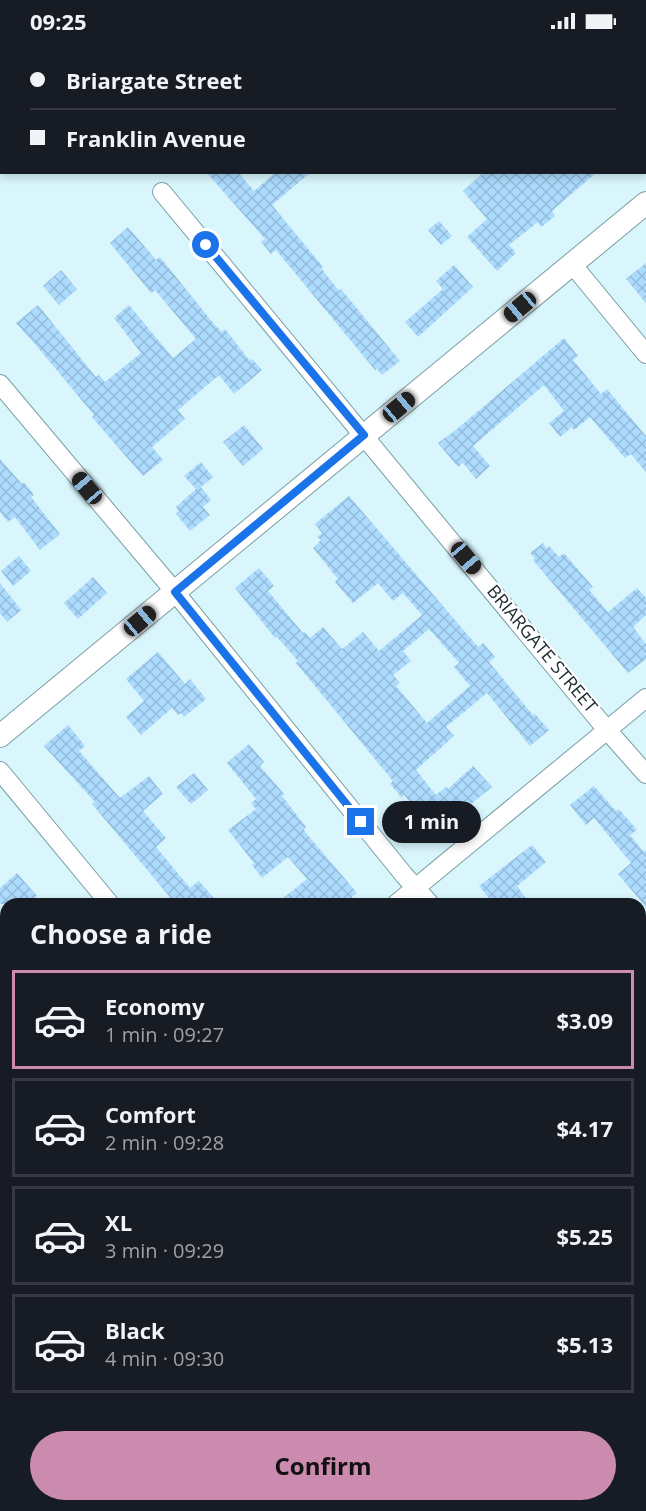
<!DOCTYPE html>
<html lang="en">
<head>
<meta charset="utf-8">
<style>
	:root { --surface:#171b24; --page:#20242c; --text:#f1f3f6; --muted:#9ea1a6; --line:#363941; --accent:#cb8baf }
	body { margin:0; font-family:"Open Sans",sans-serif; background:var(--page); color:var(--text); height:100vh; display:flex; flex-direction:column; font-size:22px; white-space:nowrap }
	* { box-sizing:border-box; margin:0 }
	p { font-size:20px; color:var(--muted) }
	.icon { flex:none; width:33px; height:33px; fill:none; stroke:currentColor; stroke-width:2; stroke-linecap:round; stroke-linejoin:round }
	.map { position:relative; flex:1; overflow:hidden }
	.sheet { position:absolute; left:0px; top:856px; width:646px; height:614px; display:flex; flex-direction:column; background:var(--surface); border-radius:18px 18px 0 0; box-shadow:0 3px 9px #0003 }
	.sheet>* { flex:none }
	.top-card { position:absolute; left:0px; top:0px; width:646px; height:132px; box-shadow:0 3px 9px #0003; display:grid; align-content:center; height:132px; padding:0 30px; background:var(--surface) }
	.end { position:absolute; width:27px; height:27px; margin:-14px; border:8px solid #1a73e8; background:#fff; box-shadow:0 0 0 3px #fff }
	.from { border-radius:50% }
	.bubble { position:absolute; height:42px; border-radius:21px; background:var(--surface); box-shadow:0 3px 9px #0003; font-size:20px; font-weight:700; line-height:42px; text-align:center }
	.car { position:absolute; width:18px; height:36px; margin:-18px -9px; border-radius:8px; box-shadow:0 0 4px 2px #0007; background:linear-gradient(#222 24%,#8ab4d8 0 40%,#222 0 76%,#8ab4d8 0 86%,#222 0) }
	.top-card b { display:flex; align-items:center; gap:21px; height:57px; font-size:22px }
	.top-card b+b { border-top:2px solid var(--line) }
	.top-card i { width:15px; height:15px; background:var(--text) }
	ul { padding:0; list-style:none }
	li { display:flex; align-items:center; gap:18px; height:99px; margin:0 12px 9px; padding:0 18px; border:3px solid var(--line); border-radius:0px }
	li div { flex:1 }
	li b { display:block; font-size:22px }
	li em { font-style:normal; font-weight:700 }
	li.current { border-color:var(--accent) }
	li>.icon { width:54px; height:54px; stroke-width:1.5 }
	h2 { padding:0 30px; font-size:27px; line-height:72px }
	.cta { display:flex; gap:12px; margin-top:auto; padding:12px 30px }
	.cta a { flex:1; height:69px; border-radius:36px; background:var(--accent); color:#111; font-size:24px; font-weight:700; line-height:69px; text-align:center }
	.status { display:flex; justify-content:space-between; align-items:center; height:42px; padding:0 30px; background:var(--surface); direction:ltr }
	.status svg { height:16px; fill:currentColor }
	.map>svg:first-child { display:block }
</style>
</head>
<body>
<div class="status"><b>09:25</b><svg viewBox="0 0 49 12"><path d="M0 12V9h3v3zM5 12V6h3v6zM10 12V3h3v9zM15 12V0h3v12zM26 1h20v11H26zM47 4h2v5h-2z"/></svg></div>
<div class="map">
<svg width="646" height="1469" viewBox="0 0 646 1469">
	<defs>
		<pattern id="building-cross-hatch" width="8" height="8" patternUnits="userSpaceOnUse" patternTransform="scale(1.5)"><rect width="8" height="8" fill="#acdbfe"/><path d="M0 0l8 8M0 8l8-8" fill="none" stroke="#94bcda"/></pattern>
	</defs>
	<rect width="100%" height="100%" fill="#d8f6fc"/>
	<path fill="url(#building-cross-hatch)" fill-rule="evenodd" d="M206 130H238L254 149 276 130H311L272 163 323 225 321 226 339 249 341 247 400 319 382 333 377 327 375 328 276 208 271 212 261 200 265 197Z
		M484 130H597L552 169 555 174 541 185 538 180 509 203 516 211 497 229 467 195 487 177 463 149Z
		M439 179 452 194 441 203 428 188Z
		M128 185 156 218 160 215 214 282 222 290 225 287 250 319 252 317 262 328 234 352 219 333 178 368 185 377 152 405 163 418 143 434 109 395 92 375 94 373 35 302 16 281 38 263 96 335 99 333 105 340 141 311 114 276 129 263 173 316 196 297 155 248 151 251 110 201Z
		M646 221V261L626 237Z
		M454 223 473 245 418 295 405 280 443 247 436 239Z
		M61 228 77 247 59 263 43 244Z
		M564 296 578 314 573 318 601 352 607 347 646 394V430L631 412 625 416 590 375 574 388 572 385 560 395 549 381 564 369 544 343 473 404 490 424 476 437 463 421 458 425 438 401 457 387Z
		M244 383 263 407 243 424 223 400Z
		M0 417 22 442 24 440 34 453 31 455 60 492 40 508 15 475 8 480 0 470Z
		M201 420 213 435 201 445 211 458 203 465 210 473 190 489 176 472 179 469 176 465 196 447 184 434Z
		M349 454 478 605 483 601 495 615 489 620 533 673 535 672 549 688 530 704 487 651 446 685 454 694 416 728 436 753 446 745 448 747 473 724 492 745 439 788 433 781 431 783 404 753 402 756 390 742 393 739 296 621 298 619 277 595 275 596 235 546 259 526 274 544 268 549 303 591 305 590 310 596 323 585 342 607 363 590 379 609 422 573 403 551 393 559 378 541 353 561 335 540 338 537 313 506 321 498 317 495 322 491 315 482ZM429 587 459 621 454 625 470 644 427 681 396 644 400 641 393 633 411 619 403 609Z
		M543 501 546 506 549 504 559 515 564 511 593 545 589 548 608 570 637 546 646 556V573L633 585 646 602V617L628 631 533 518 535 516 530 511Z
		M19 514 31 529 13 544 1 529Z
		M93 535 107 551 78 577 64 561Z
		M0 541 21 568 7 580 0 571Z
		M158 610 185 642 190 637 206 657 184 675 181 671 178 673 172 666 141 693 126 675 144 659 126 637Z
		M68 683 85 704 79 709 120 756 149 734 163 752 143 769 166 796 156 805 190 846 199 839 219 862H171L174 860 92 762 95 760 44 704Z
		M249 702 264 720 260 724 284 752 282 754 306 785 304 787 305 790 357 851 344 862H276L307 837 288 815 262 836 252 823 254 821 228 788 256 767 251 761 256 757 227 721Z
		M194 731 208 748 191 762 176 745Z
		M594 744 616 769 619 767 637 788 630 793 644 810 646 808V865L618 832 631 821 594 776 586 783 570 763Z
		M532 803 546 820 517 844 530 862H494L479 844Z
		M17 831 37 854 27 862H0V846Z"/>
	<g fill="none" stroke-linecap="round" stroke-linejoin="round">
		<g stroke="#7a9da4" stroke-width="10">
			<path id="service" d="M113 0 114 2
				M224 2 226 0
				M0 8 2 10
				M0 106 2 107"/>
		</g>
		<g stroke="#7a9da4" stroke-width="20">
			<path id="minor" d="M541 0 542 2
				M645 121 646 122
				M162 150 607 688 646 732
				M572 222 646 312
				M0 342 175 550 404 833 430 862
				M0 729 110 862
				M396 862 646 656
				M640 1116 646 1123
				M0 1117 6 1124
				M0 1193 6 1188
				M640 1270 646 1266
				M286 1464 290 1469
				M606 1464 611 1469
				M405 1469 410 1464"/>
		</g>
		<g stroke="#7a9da4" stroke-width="24">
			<path id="tertiary" d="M0 694 646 161"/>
		</g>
		<use href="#service" stroke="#fff" stroke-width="9"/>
		<use href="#minor" stroke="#fff" stroke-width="18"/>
		<use href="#tertiary" stroke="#fff" stroke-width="22"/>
	</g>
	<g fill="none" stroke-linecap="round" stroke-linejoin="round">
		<path stroke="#1a73e8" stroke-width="8" d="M206 203 364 393 175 550 361 780"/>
	</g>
	<g text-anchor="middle" stroke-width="4.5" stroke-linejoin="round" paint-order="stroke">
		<g font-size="18" fill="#212f32" stroke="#fff">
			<text transform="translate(542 607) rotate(50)" y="6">BRIARGATE STREET</text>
		</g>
	</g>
</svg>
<i class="end from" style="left:206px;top:203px"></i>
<i class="end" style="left:361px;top:780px"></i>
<div class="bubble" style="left:382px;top:759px;width:99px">1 min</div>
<i class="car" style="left:520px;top:265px;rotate:230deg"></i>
<i class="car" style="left:399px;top:365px;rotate:50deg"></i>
<i class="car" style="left:87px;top:446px;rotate:320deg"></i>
<i class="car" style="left:466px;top:516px;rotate:140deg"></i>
<i class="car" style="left:140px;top:579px;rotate:50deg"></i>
<div class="top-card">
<b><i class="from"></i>Briargate Street</b>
<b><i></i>Franklin Avenue</b>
</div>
<section class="sheet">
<h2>Choose a ride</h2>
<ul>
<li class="current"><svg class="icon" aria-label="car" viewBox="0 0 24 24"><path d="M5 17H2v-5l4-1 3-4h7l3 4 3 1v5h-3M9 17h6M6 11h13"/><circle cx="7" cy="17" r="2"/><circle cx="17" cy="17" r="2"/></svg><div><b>Economy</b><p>1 min · 09:27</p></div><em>$3.09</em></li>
<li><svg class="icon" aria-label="car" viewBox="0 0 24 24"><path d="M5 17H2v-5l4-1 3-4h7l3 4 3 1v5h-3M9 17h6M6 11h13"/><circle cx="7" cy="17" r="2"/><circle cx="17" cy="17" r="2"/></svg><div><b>Comfort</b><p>2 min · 09:28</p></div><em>$4.17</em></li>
<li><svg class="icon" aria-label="car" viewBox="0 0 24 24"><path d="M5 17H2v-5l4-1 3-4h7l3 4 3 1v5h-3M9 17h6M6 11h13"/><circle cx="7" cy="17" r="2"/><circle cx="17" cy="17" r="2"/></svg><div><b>XL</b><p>3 min · 09:29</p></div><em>$5.25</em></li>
<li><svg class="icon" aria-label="car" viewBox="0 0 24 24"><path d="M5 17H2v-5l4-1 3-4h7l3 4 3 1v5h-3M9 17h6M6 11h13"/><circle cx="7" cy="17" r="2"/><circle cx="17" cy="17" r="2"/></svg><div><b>Black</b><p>4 min · 09:30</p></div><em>$5.13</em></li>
</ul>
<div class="cta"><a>Confirm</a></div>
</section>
</div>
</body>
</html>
